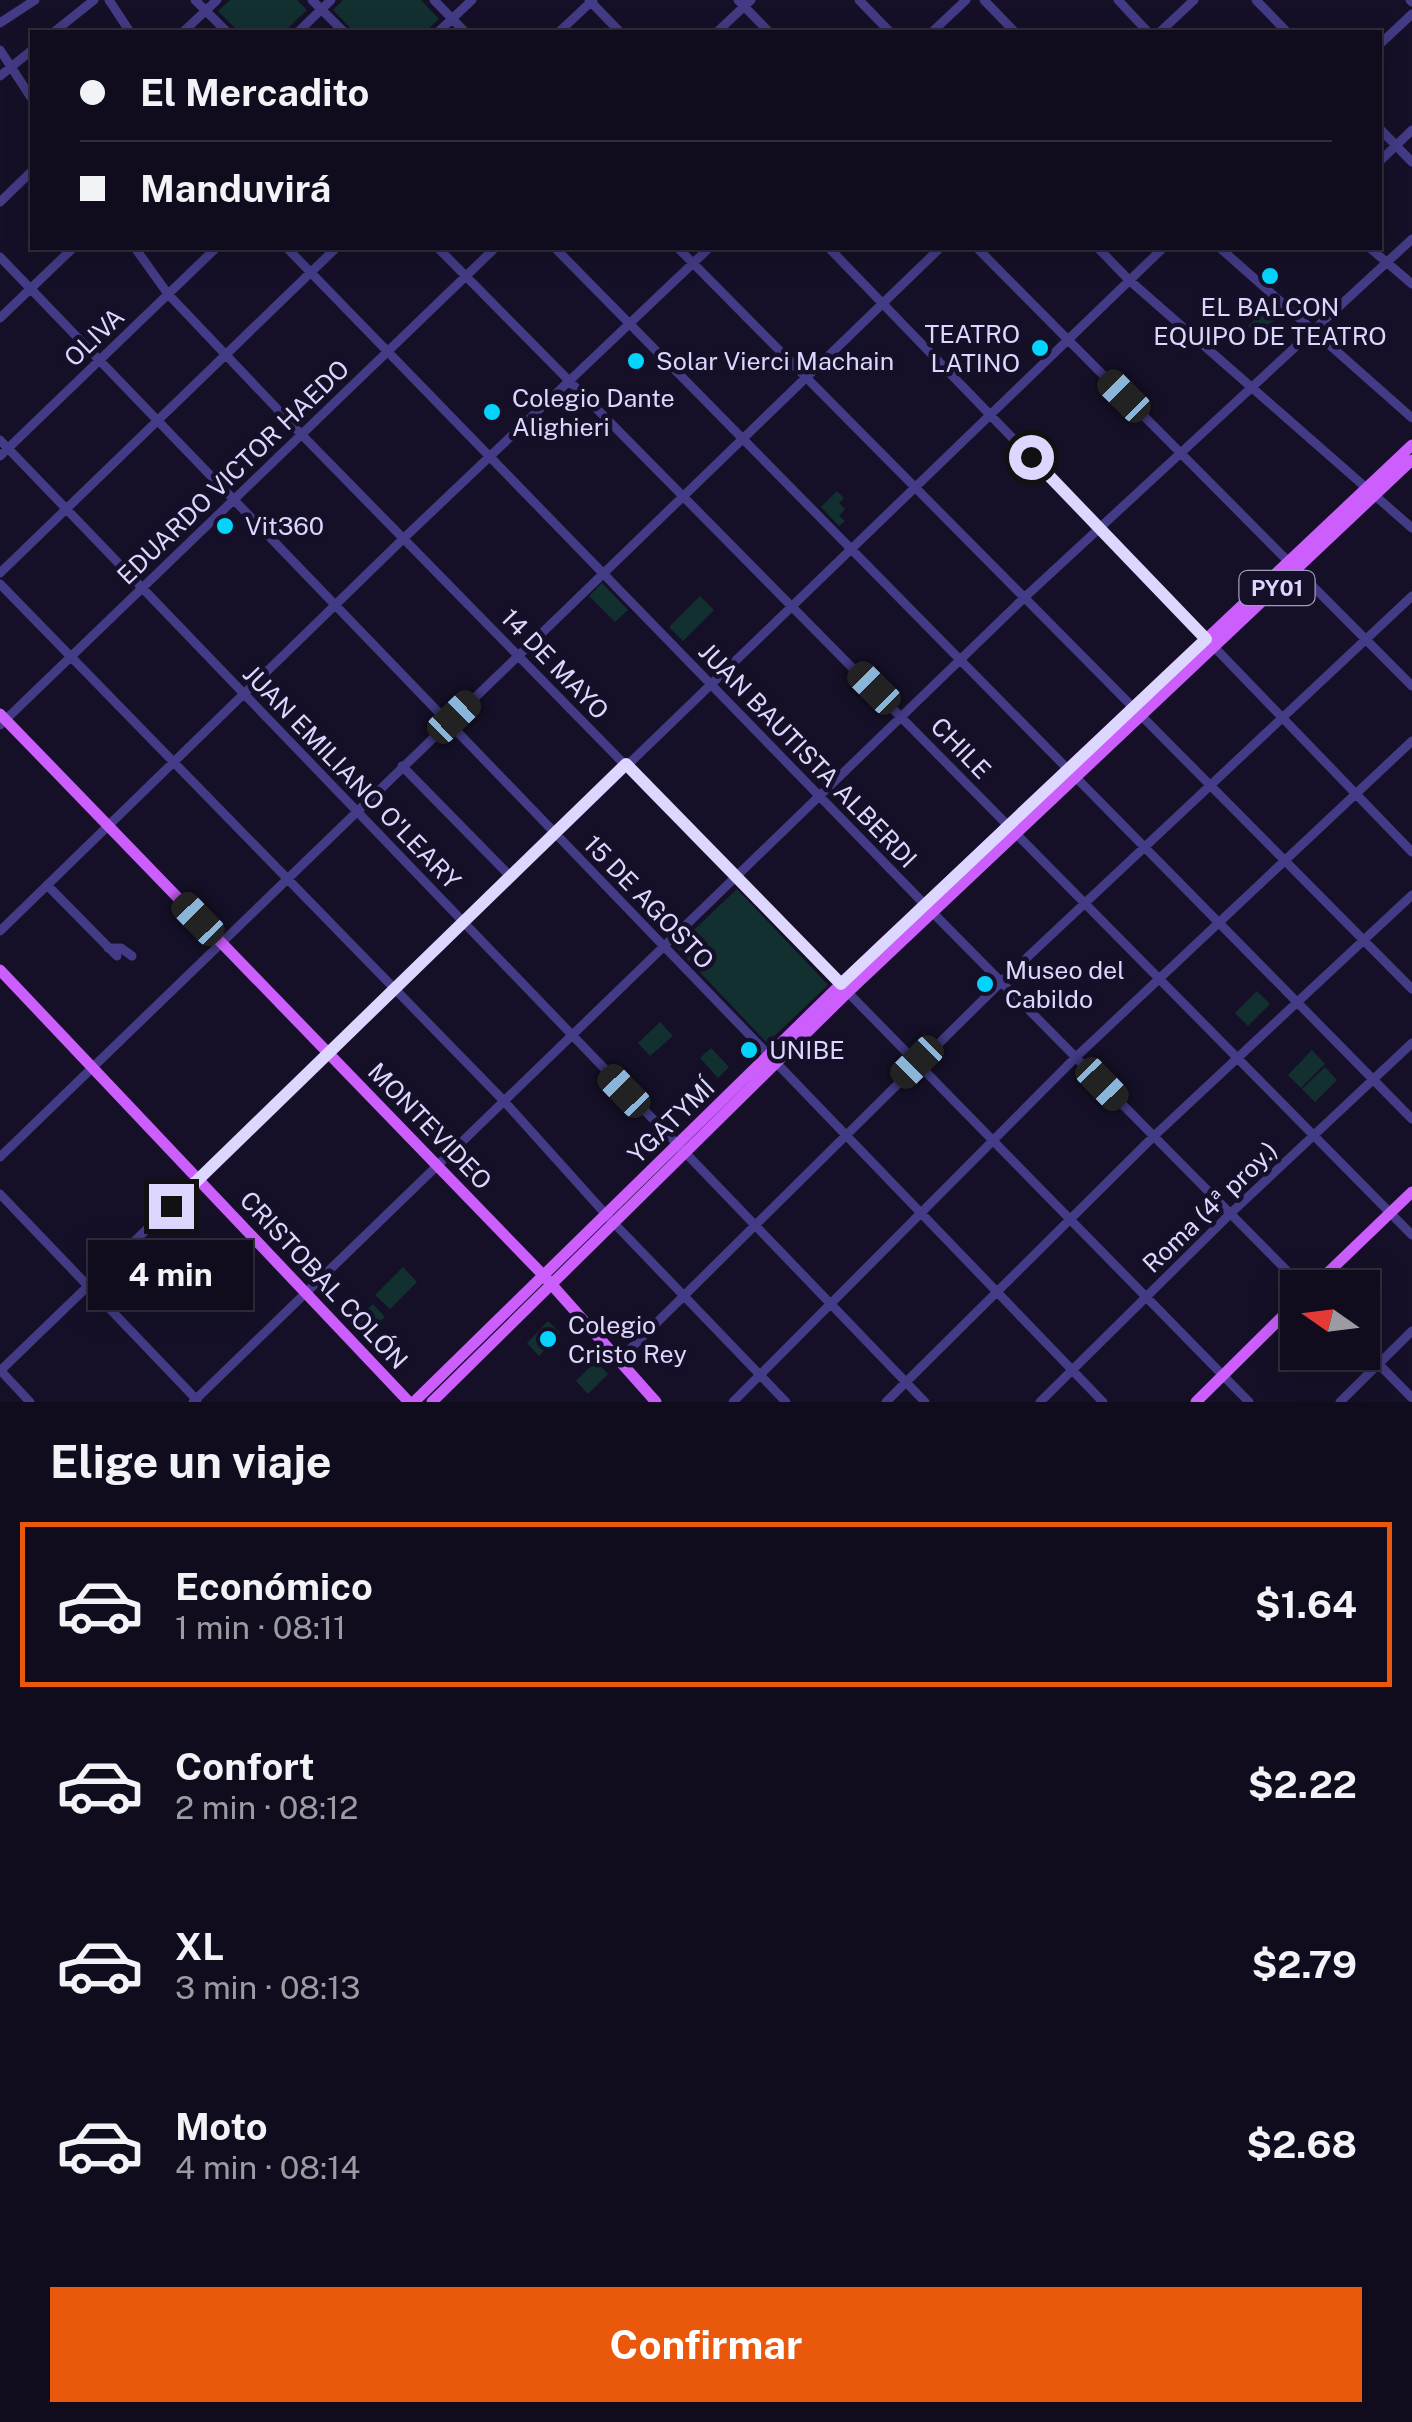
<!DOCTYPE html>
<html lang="es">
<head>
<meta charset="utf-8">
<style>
	:root { --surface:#100c1d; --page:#1e1a2a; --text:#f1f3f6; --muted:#9c9ba4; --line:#302c3b; --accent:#ea580c }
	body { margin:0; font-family:"Public Sans",sans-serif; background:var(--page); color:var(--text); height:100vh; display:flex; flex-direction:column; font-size:38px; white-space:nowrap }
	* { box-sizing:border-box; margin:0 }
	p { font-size:32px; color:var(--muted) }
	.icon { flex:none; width:55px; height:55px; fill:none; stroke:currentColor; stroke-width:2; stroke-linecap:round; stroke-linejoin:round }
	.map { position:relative; height:1402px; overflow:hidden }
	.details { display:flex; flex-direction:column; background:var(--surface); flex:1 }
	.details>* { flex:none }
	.top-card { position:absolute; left:30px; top:30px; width:1352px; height:220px; border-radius:0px; box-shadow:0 5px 25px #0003,0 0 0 2px var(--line); display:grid; align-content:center; height:220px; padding:0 50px; background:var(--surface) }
	.needle { width:65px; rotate:284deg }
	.buttons { position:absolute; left:1280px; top:1270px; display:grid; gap:20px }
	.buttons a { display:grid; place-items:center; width:100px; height:100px; border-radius:0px; background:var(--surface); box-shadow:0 5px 25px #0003,0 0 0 2px var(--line); font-size:50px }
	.end { position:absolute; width:45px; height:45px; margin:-22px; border:12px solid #ddd6ff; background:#111; box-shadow:0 0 0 5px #111 }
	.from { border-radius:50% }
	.bubble { position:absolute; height:70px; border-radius:0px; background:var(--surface); box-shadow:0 5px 25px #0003,0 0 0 2px var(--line); font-size:32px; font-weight:700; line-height:70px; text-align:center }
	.car { position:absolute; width:30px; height:60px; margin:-30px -15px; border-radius:12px; box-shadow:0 0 8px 2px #0007; background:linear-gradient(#222 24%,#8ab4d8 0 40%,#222 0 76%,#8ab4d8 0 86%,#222 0) }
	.top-card b { display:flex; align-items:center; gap:35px; height:95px; font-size:38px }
	.top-card b+b { border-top:2px solid var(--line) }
	.top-card i { width:25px; height:25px; background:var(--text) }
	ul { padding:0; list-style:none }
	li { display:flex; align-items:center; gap:30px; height:165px; margin:0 20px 15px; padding:0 30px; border:5px solid transparent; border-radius:0px }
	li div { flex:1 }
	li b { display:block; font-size:38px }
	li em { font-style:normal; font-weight:700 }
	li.selected { border-color:var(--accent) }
	li>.icon { width:90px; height:90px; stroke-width:1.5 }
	h2 { padding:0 50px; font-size:45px; line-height:120px }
	.cta { display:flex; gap:20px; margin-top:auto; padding:20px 50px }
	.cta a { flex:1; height:115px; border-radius:0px; background:var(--accent); color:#fff; font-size:40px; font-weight:700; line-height:115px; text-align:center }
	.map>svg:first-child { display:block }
</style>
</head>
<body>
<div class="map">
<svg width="1412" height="1402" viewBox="0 0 1412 1402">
	<rect width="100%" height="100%" fill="#151027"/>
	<path fill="#133030" d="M230 0H297L307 10 284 32H239L218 11Z
		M343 0H421L439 19 425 32H354L333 10Z
		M1270 304 1280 314 1258 336 1248 326Z
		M837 491 844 498 839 503 845 509 839 516 845 521 839 526 821 507Z
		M602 583 628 610 615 622 589 596Z
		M700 596 714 610 683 641 669 627Z
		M737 889 828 985 767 1043 676 947Z
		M1257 991 1270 1004 1248 1026 1235 1013Z
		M660 1022 673 1036 650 1056 638 1043Z
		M711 1048 729 1067 718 1078 700 1058Z
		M1312 1050 1325 1064 1301 1088 1288 1075Z
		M1325 1067 1337 1080 1315 1102 1302 1089Z
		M403 1267 417 1282 390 1309 375 1295Z
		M373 1304 385 1317 363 1337 351 1324Z
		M548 1321 560 1333 539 1356 527 1343Z
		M596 1361 608 1374 588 1394 576 1381Z"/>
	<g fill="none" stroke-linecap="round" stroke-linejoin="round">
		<path stroke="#433b85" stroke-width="9" d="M109 0 130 32
			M195 0 227 32
			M312 0 344 32
			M434 0 465 32
			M589 0 620 32
			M738 0 769 32
			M859 0 890 32
			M984 0 1015 32
			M1118 0 1148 32
			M1256 0 1287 32
			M1410 0 1412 2
			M0 23 35 0
			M54 32 94 0
			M183 32 217 0
			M298 32 331 0
			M438 32 472 0
			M559 32 593 0
			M717 32 751 0
			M932 32 966 0
			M1160 32 1194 0
			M1380 44 1412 14
			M0 50 32 99
			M0 76 32 50
			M1380 129 1412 162
			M1380 161 1412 130
			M0 202 32 171
			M135 248 168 294 301 434 1249 1402
			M287 248 933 913 1304 1288
			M438 248 1412 1235
			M555 248 1412 1119
			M678 248 1412 989
			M829 248 1412 852
			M977 248 1412 686
			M1098 248 1129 280 1412 528
			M1220 248 1412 418
			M1370 248 1412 284
			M0 257 1103 1402
			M0 318 73 248
			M0 440 925 1402
			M0 456 216 248
			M0 573 336 248
			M0 584 504 1101 610 1219 786 1402
			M0 725 495 248
			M402 766 511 877
			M47 885 117 956
			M0 931 404 538 709 248
			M108 948H121L132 956
			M0 1157 940 248
			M0 1194 197 1400
			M1362 1347 1412 1398
			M619 1360 1002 981 1412 596
			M0 1370 30 1402
			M0 1371 1163 248
			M193 1402 1025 597 1412 239
			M733 1402 1076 1057 1412 741
			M886 1402 1154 1136 1412 895
			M1040 1402 1231 1213 1412 1043
			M1340 1402 1412 1331"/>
		<path stroke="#cc5efd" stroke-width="11" d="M0 714 544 1276 656 1402
			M0 970 409 1402
			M1312 1288 1412 1192
			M414 1402 841 984 1412 445
			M432 1402 849 991 1412 460
			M1196 1402 1298 1301"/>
	</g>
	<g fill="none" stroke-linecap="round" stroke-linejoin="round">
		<path stroke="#ddd6ff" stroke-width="12" d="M171 1206 626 764 841 984 1206 639 1031 457"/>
	</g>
	<g fill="#04d4fc" stroke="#151027" stroke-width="4">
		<circle cx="1270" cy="276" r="10"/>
		<circle cx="1040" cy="348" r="10"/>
		<circle cx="636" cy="361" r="10"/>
		<circle cx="492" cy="412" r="10"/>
		<circle cx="225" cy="526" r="10"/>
		<circle cx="985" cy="984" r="10"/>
		<circle cx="749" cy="1050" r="10"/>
		<circle cx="548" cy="1339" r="10"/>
	</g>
	<g text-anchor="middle" stroke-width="9" stroke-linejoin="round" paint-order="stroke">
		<rect fill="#151027" stroke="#a19bbe" stroke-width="2.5" x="1239.5" y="571" width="75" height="34" rx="8"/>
		<g font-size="22" font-weight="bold" fill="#ddd6ff">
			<text x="1277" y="596">PY01</text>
		</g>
		<g font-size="25" fill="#ddd6ff" stroke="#151027" text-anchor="start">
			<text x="1270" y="316" text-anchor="middle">EL BALCON<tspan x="1270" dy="29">EQUIPO DE TEATRO</tspan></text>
			<text x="1020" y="343" text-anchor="end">TEATRO<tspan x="1020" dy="29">LATINO</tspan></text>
			<text x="656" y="370">Solar Vierci Machain</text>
			<text x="512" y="407">Colegio Dante<tspan x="512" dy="29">Alighieri</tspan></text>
			<text x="245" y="535">Vit360</text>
			<text x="1005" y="979">Museo del<tspan x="1005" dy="29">Cabildo</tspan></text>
			<text x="769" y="1059">UNIBE</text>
			<text x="568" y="1334">Colegio<tspan x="568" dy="29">Cristo Rey</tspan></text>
		</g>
		<g font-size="25" fill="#ddd6ff" stroke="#151027">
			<text transform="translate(94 337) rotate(-44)" y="9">OLIVA</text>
			<text transform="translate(233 472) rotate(-44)" y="9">EDUARDO VICTOR HAEDO</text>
			<text transform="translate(555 664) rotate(46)" y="9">14 DE MAYO</text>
			<text transform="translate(961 748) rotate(46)" y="9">CHILE</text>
			<text transform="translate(808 755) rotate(46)" y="9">JUAN BAUTISTA ALBERDI</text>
			<text transform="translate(352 777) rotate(46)" y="9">JUAN EMILIANO O'LEARY</text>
			<text transform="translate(649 902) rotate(46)" y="9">15 DE AGOSTO</text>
			<text transform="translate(671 1121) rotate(-44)" y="9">YGATYMÍ</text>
			<text transform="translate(430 1126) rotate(46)" y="9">MONTEVIDEO</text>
			<text transform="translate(1210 1207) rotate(-44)" y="9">Roma (4ª proy.)</text>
			<text transform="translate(324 1280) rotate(47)" y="9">CRISTOBAL COLÓN</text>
		</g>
	</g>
</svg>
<div class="buttons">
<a><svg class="needle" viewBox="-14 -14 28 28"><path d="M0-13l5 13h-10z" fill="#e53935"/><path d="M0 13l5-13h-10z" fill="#9c9ba4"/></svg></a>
</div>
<i class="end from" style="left:1031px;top:457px"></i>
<i class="end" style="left:171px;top:1206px"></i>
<div class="bubble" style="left:88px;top:1240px;width:165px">4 min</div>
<i class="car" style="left:1124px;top:396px;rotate:315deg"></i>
<i class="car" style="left:874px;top:688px;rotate:315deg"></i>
<i class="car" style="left:454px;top:717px;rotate:46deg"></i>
<i class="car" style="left:198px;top:919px;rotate:316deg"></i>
<i class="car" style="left:917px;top:1062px;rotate:225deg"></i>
<i class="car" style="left:1102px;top:1084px;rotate:136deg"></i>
<i class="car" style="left:624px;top:1091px;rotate:316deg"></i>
<div class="top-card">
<b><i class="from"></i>El Mercadito</b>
<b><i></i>Manduvirá</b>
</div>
</div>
<section class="details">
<h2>Elige un viaje</h2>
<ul>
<li class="selected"><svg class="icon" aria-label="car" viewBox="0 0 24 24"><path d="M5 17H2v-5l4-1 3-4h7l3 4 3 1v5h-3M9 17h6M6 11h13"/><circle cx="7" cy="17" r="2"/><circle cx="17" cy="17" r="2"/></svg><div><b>Económico</b><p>1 min · 08:11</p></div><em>$1.64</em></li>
<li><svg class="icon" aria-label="car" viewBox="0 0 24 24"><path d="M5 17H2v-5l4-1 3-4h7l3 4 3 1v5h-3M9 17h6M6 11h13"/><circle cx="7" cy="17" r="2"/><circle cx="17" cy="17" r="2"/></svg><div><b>Confort</b><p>2 min · 08:12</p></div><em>$2.22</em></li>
<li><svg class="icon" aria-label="car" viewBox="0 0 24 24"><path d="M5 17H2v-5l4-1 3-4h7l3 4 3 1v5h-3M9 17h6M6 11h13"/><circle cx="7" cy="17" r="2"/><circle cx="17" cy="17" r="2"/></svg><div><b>XL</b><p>3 min · 08:13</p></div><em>$2.79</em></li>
<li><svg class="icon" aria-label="car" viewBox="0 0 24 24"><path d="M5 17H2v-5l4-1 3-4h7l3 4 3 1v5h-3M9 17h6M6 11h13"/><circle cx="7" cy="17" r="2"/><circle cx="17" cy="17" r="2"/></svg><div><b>Moto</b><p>4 min · 08:14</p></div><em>$2.68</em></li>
</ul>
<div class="cta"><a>Confirmar</a></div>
</section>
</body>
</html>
